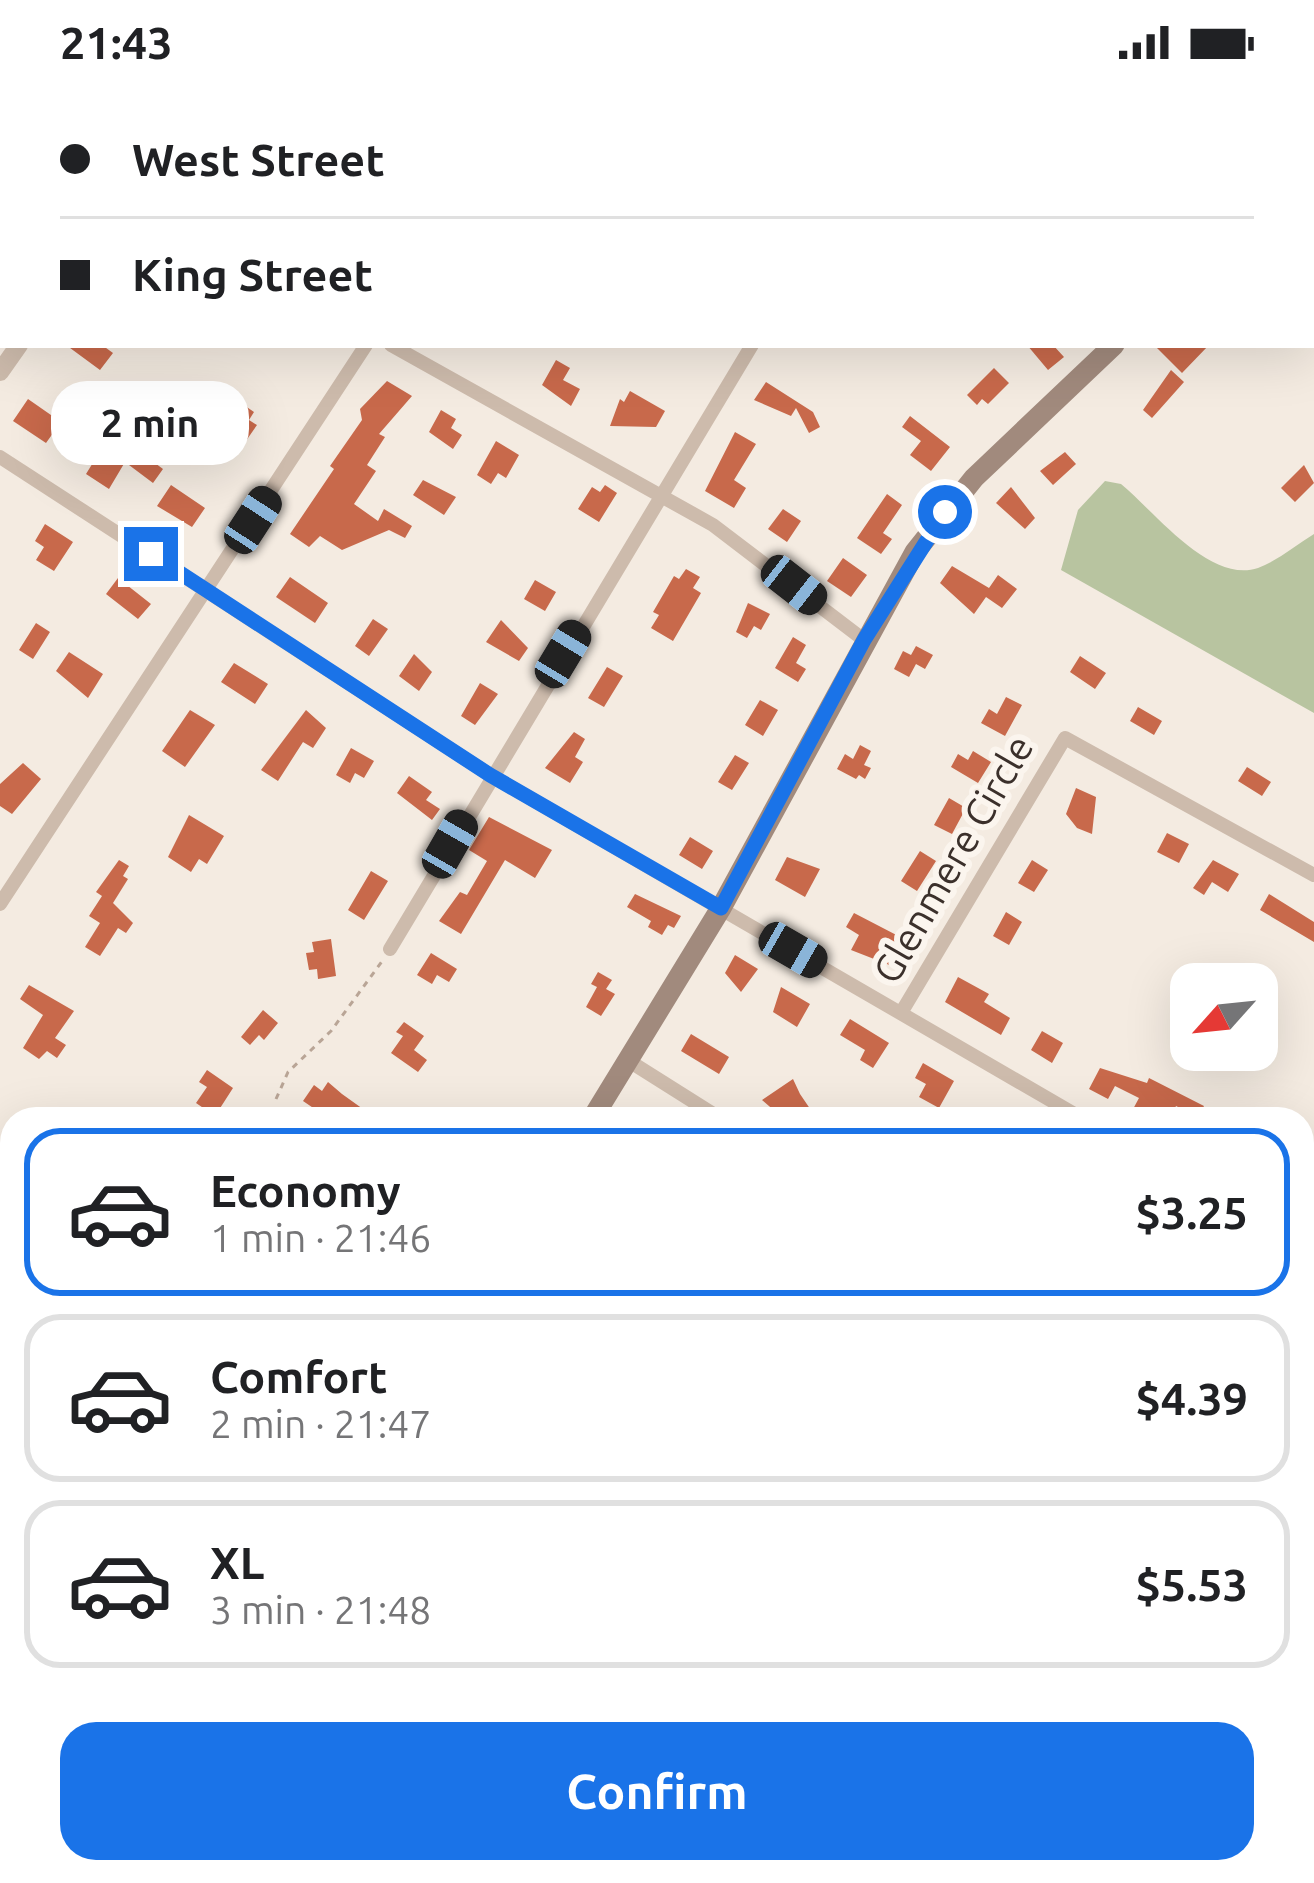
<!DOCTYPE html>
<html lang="en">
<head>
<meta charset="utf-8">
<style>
	:root { --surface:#fff; --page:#f2f2f2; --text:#202124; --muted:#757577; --line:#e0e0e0; --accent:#1a73e8 }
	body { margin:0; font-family:Ubuntu,sans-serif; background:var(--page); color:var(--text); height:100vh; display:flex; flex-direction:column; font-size:45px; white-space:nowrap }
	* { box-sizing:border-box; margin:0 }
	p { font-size:39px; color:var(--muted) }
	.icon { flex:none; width:66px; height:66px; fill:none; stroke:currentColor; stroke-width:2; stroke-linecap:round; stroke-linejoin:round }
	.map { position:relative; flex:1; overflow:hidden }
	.sheet { position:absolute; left:0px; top:1023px; width:1314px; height:777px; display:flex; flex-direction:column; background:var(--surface); border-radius:36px 36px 0 0; box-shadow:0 12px 48px #0002 }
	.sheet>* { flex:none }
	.guide { position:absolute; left:0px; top:0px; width:1314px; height:264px; box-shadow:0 12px 48px #0002; display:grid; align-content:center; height:264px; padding:0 60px; background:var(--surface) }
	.needle { width:78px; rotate:243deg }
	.controls { position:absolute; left:1170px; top:879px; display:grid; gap:24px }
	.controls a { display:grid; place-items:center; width:108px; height:108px; border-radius:24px; background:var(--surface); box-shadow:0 12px 48px #0002; font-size:60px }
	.end { position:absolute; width:54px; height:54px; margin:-27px; border:15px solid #1a73e8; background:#fff; box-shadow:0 0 0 6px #fff }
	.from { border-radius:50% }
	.bubble { position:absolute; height:84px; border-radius:36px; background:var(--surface); box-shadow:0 12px 48px #0002; font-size:39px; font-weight:700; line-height:84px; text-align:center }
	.car { position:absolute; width:36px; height:72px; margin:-36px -18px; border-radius:15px; box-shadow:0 0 9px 3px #0007; background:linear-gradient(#222 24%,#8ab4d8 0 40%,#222 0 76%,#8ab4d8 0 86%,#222 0) }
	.guide b { display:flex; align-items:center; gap:42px; height:114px; font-size:45px }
	.guide b+b { border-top:3px solid var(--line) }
	.guide i { width:30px; height:30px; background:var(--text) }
	ul { padding:21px 0 0; list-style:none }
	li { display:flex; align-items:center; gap:36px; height:168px; margin:0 24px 18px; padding:0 36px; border:6px solid var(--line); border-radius:36px }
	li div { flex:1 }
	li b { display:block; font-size:45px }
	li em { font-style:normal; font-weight:700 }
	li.on { border-color:var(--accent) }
	li>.icon { width:108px; height:108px; stroke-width:1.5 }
	.cta { display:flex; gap:24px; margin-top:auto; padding:24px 60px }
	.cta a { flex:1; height:138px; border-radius:36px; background:var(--accent); color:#fff; font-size:48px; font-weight:700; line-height:138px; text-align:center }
	.status { display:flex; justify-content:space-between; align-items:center; height:84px; padding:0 60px; background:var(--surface); direction:ltr }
	.status svg { height:33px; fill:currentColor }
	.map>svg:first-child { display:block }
</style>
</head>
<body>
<div class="status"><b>21:43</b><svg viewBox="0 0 49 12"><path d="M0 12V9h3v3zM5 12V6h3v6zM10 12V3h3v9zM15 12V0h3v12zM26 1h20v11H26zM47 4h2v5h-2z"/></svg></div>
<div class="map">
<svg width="1314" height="1799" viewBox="0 0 1314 1799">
	<rect width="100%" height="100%" fill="#f4ebe1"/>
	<path fill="#b8c4a0" d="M1105 397 1121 400C1156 429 1210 500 1258 484 1277 477 1296 461 1314 450V629L1061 486 1078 426Z"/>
	<path fill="#c8694b" d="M66 261H102L113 269 100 286Z
		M1027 261H1053L1064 273 1048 286Z
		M1154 261H1209L1182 289Z
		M556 276 570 284 563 296 580 305 571 322 542 301Z
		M994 284 1009 299 988 320 982 315 977 321 967 311Z
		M1171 286 1184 298 1152 334 1143 326Z
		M387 297 412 312 379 350 385 353 367 381 376 387 354 420 378 437 384 425 412 442 405 454 389 446 342 466 320 452 309 463 290 450 334 385 330 382 362 336 360 325Z
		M766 298 813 328 820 343 809 349 796 324 791 332 754 316Z
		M630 307 665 327 656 343 610 342 620 315 624 318Z
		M28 315 61 338 46 359 13 337Z
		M235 315 254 328 249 336 257 341 241 364 225 353 231 344 220 337Z
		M441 326 456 335 451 344 462 351 453 365 429 348Z
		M123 330 140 340 146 332 158 340 139 367 163 385 153 399 125 378 109 405 86 390Z
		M910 332 950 363 931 387 910 371 921 357 902 343Z
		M735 348 756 360 734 396 746 404 734 424 705 407Z
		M496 357 519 371 506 394 498 389 491 400 477 391Z
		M1065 368 1076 380 1053 401 1040 387Z
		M1304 381 1314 399 1295 418 1281 404Z
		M423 396 456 413 444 431 413 411Z
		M171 401 205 424 192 443 157 422Z
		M605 401 617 409 599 438 578 425 592 403 600 408Z
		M1011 403 1035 434 1025 445 996 419Z
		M887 410 902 421 883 449 892 455 881 470 857 454Z
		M783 425 801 437 787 458 768 445Z
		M45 440 73 458 54 487 36 476 44 463 35 457Z
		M843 474 867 491 851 513 827 497Z
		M952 482 989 504 998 491 1017 505 1002 524 986 513 974 530 940 499Z
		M686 485 700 493 693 504 701 509 673 557 651 544 659 531 653 528 674 492 679 495Z
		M290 493 328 519 315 539 276 513Z
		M118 494 151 520 138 535 106 510Z
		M535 496 556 508 545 527 524 515Z
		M748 519 770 530 761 546 754 542 747 554 736 548Z
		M373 535 388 545 369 572 355 562Z
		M501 536 528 564 519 577 486 558Z
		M36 539 50 548 33 575 19 566Z
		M793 553 806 561 796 579 806 585 798 598 775 584Z
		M916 562 933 571 925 585 916 580 909 593 894 585 903 567 911 571Z
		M69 568 103 590 88 614 56 587Z
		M414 570 432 588 419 607 399 592Z
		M1080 572 1106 589 1095 605 1070 588Z
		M234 579 268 600 255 620 221 598Z
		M607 583 623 592 604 623 588 614Z
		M480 599 498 610 475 641 461 632Z
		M1006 613 1022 621 1005 652 981 639 989 625 997 630Z
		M760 616 778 626 763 652 745 641Z
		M1138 623 1162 637 1154 651 1130 637Z
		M190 626 215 641 185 683 162 667Z
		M306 626 326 644 313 664 303 658 278 697 261 686Z
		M574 648 585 655 575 673 583 678 570 699 545 684Z
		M860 661 871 667 864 681 871 684 865 695 859 691 856 695 837 685 845 670 853 675Z
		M351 664 374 677 364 694 355 689 350 699 336 691Z
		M973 667 991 678 978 699 951 683 958 670 968 676Z
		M735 671 749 679 732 706 718 698Z
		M23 679 41 695 12 730 0 722V700Z
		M1247 683 1271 698 1262 712 1238 697Z
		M409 692 432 708 426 716 440 725 432 736 397 709Z
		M1076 704 1096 713 1092 750 1077 744 1066 730Z
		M949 714 966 724 952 750 934 741Z
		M189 731 224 752 207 780 199 775 191 788 168 773Z
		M489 733 552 766 535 794 505 776 461 850 439 837 460 808 467 811 487 777 469 766Z
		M1167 749 1189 760 1179 779 1157 768Z
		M690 753 713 767 702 785 679 771Z
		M920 767 936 777 917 807 901 797Z
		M787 773 820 785 805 813 775 796Z
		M119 776 129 782 123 792 128 795 113 819 133 839 126 849 118 844 100 872 85 863 100 839 89 832 102 812 96 808Z
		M1032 776 1048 786 1034 808 1018 799Z
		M1213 776 1239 790 1228 808 1212 798 1204 811 1193 804Z
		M371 787 388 797 364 836 348 826Z
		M635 810 681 832 674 844 668 841 662 851 648 843 651 837 627 823Z
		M1269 810 1314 838V858L1260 826Z
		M1006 828 1022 838 1009 861 993 852Z
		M854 829 906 856 892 882 851 866 859 851 846 843Z
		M331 855 336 892 318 895 317 885 309 886 306 869 314 868 312 858Z
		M431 869 457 885 449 898 437 891 432 900 417 891Z
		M735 871 758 885 741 908 725 889Z
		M598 888 612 896 606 905 615 910 601 932 586 923 597 903 591 900Z
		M958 893 989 910 984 918 1010 934 1001 951 945 918Z
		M29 901 74 927 55 954 66 961 57 974 47 967 39 975 23 964 43 931 20 915Z
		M781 903 810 920 797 943 773 928Z
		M263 926 278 939 264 956 259 951 250 961 241 953Z
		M850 935 889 959 873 984 860 976 865 966 840 951Z
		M404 938 424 952 414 966 427 976 418 988 391 969 403 952 396 948Z
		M1042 947 1063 959 1052 979 1031 966Z
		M691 950 729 973 719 990 681 967Z
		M923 979 954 997 939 1024 919 1013 926 1000 915 994Z
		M1100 984 1147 999 1149 994 1204 1022 1198 1033 1176 1022 1171 1033 1155 1024 1147 1035 1132 1027 1139 1014 1115 1002 1108 1015 1089 1005Z
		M207 986 233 1004 215 1032 196 1019 207 1003 199 998Z
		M793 995 800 1010 817 1035H784L762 1016Z
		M328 998 342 1010 377 1035H348L334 1025 328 1034 303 1017 314 1001 322 1007Z"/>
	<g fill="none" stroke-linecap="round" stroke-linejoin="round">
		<path stroke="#b9a596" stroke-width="3" stroke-dasharray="6 6" stroke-linecap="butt" d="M276 1015 288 988 331 947 383 876"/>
		<path stroke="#cdbbac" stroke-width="14" d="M534 3 536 0
			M934 3 936 0
			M1311 96 1314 97
			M391 261 713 441 864 556
			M0 373 490 691 1083 1035
			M0 820 366 261
			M390 865 752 261
			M901 929 1065 654 1314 791
			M629 977 721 1035
			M274 1031V1035
			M1302 1177 1314 1189
			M0 1268 12 1269
			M1302 1537 1314 1544
			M1302 1686 1314 1666
			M388 1799 393 1788
			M912 1799 918 1788
			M1235 1799 1242 1788"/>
		<path stroke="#cdbbac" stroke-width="18" d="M1238 0 1244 3
			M202 3 204 0
			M1311 27 1314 28
			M0 288 19 261"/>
		<path stroke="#a18a7d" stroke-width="21" d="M1311 52 1314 48
			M592 1035 721 824 915 468 974 394 1114 261
			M33 1799 48 1788"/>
	</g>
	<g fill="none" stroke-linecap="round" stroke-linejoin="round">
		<path stroke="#1a73e8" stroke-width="15" d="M151 470 490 691 721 824 864 556 945 428"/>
	</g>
	<g text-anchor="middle" stroke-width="12" stroke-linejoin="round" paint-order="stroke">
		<g font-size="39" fill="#3b302b" stroke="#fbf5ee">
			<text transform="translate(953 775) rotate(-60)" y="14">Glenmere Circle</text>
		</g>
	</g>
</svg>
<div class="controls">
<a><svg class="needle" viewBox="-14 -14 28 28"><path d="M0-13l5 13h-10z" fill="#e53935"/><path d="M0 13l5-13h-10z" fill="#757577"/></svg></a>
</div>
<i class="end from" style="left:945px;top:428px"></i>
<i class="end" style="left:151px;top:470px"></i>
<div class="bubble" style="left:51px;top:297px;width:198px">2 min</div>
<i class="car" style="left:253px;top:436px;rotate:33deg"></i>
<i class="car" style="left:794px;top:501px;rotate:128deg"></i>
<i class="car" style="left:563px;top:570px;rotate:31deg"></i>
<i class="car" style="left:450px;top:760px;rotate:30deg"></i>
<i class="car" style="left:793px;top:866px;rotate:120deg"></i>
<div class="guide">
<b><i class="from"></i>West Street</b>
<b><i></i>King Street</b>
</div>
<section class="sheet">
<ul>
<li class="on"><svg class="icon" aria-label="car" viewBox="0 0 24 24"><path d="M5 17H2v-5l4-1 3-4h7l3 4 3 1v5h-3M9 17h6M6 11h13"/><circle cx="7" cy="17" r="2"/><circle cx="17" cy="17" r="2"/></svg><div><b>Economy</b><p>1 min · 21:46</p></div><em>$3.25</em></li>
<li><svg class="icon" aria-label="car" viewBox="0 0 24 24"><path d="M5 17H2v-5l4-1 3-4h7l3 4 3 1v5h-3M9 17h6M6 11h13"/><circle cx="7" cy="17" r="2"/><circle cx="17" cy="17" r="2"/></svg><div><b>Comfort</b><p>2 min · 21:47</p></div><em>$4.39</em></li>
<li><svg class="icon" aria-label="car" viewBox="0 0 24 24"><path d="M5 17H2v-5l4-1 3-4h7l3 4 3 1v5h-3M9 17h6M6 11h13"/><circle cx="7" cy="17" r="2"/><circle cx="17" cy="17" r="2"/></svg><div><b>XL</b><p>3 min · 21:48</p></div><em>$5.53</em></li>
</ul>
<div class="cta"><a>Confirm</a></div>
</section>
</div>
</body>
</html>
